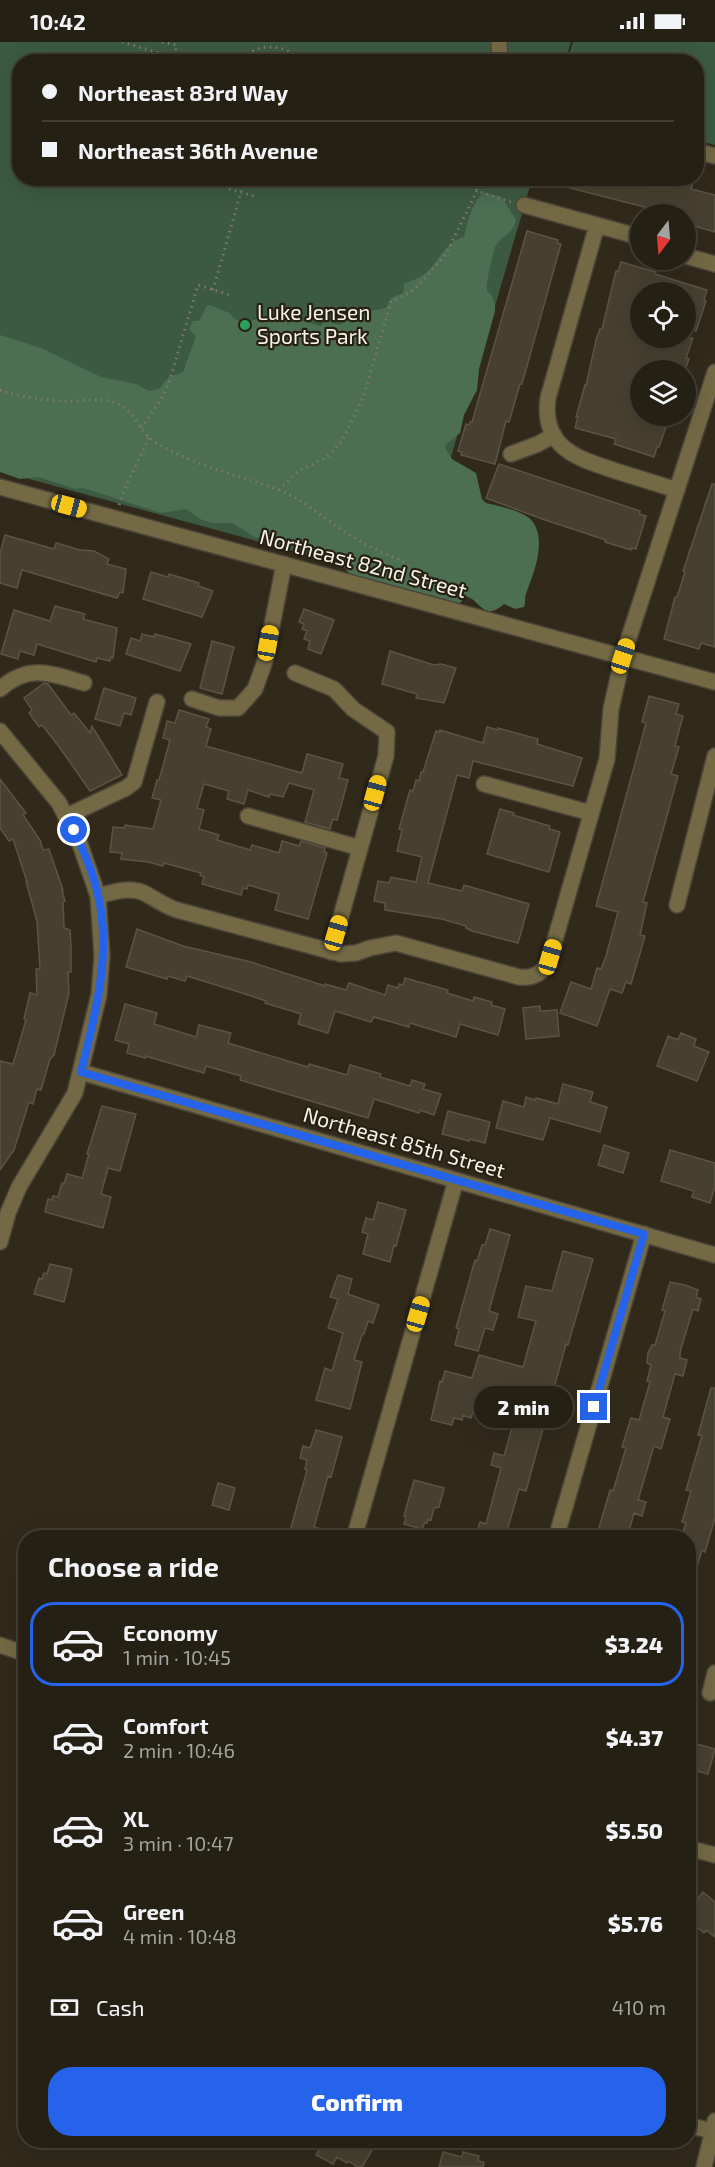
<!DOCTYPE html>
<html lang="en">
<head>
<meta charset="utf-8">
<style>
	:root { --surface:#252014; --page:#2d281d; --text:#f1f3f6; --muted:#a3a3a0; --line:#423e34; --accent:#2563eb }
	body { margin:0; font-family:"Exo 2",sans-serif; background:var(--page); color:var(--text); height:100vh; display:flex; flex-direction:column; font-size:22px; white-space:nowrap }
	* { box-sizing:border-box; margin:0 }
	p { font-size:20px; color:var(--muted) }
	.icon { flex:none; width:33px; height:33px; fill:none; stroke:currentColor; stroke-width:2; stroke-linecap:round; stroke-linejoin:round }
	.map { position:relative; flex:1; overflow:hidden }
	.panel { position:absolute; left:18px; top:1488px; width:678px; height:618px; display:flex; flex-direction:column; background:var(--surface); border-radius:24px; box-shadow:0 6px 24px #0002,0 0 0 2px var(--line) }
	.panel>* { flex:none }
	.banner { position:absolute; left:12px; top:12px; width:692px; height:132px; border-radius:24px; box-shadow:0 6px 24px #0002,0 0 0 2px var(--line); display:grid; align-content:center; height:132px; padding:0 30px; background:var(--surface) }
	.needle { width:39px; rotate:196deg }
	.fabs { position:absolute; left:630px; top:162px; display:grid; gap:12px }
	.fabs a { display:grid; place-items:center; width:66px; height:66px; border-radius:50%; background:var(--surface); box-shadow:0 6px 24px #0002,0 0 0 2px var(--line); font-size:30px }
	.end { position:absolute; width:27px; height:27px; margin:-14px; border:8px solid #2563eb; background:#fff; box-shadow:0 0 0 3px #fff }
	.from { border-radius:50% }
	.bubble { position:absolute; height:42px; border-radius:21px; background:var(--surface); box-shadow:0 6px 24px #0002,0 0 0 2px var(--line); font-size:20px; font-weight:800; line-height:42px; text-align:center }
	.car { position:absolute; width:18px; height:36px; margin:-18px -9px; border-radius:8px; box-shadow:0 0 4px 2px #0007; background:linear-gradient(#f5c518 24%,#345 0 40%,#f5c518 0 76%,#345 0 86%,#f5c518 0) }
	.banner b { display:flex; align-items:center; gap:21px; height:57px; font-size:22px }
	.banner b+b { border-top:2px solid var(--line) }
	.banner i { width:15px; height:15px; background:var(--text) }
	ul { padding:0; list-style:none }
	li { display:flex; align-items:center; gap:18px; height:84px; margin:0 12px 9px; padding:0 18px; border:3px solid transparent; border-radius:24px }
	li div { flex:1 }
	li b { display:block; font-size:22px }
	li em { font-style:normal; font-weight:800 }
	li.on { border-color:var(--accent) }
	li>.icon { width:54px; height:54px; stroke-width:1.5 }
	h2 { padding:0 30px; font-size:27px; line-height:72px }
	.pay { display:flex; align-items:center; gap:15px; height:66px; padding:0 30px; font-size:22px }
	.pay p { margin-inline-start:auto }
	.cta { display:flex; gap:12px; margin-top:auto; padding:12px 30px }
	.cta a { flex:1; height:69px; border-radius:24px; background:var(--accent); color:#fff; font-size:24px; font-weight:800; line-height:69px; text-align:center }
	.status { display:flex; justify-content:space-between; align-items:center; height:42px; padding:0 30px; background:var(--surface); direction:ltr }
	.status svg { height:16px; fill:currentColor }
	.map>svg:first-child { display:block }
</style>
</head>
<body>
<div class="status"><b>10:42</b><svg viewBox="0 0 49 12"><path d="M0 12V9h3v3zM5 12V6h3v6zM10 12V3h3v9zM15 12V0h3v12zM26 1h20v11H26zM47 4h2v5h-2z"/></svg></div>
<div class="map">
<svg width="715" height="2125" viewBox="0 0 715 2125">
	<rect width="100%" height="100%" fill="#312a1b"/>
	<path fill="#3c5a41" d="M0 0H571L565 20H20V136L532 137 414 542 0 429Z
		M573 0H715V103L696 98V20L567 19Z"/>
	<path fill="#4c6e51" d="M484 150 502 155 516 178C513 192 501 194 495 205 493 211 485 244 487 249L491 252 495 263V269L479 327 477 348 464 373 460 391 446 402 445 406 452 417 476 431 482 457 486 461C499 464 525 469 533 480 547 501 533 532 526 552 524 557 526 560 524 565L515 567 504 562C484 580 481 559 466 554L460 561 438 559 433 554 426 553 420 561 351 534 341 521 315 513 305 504 295 500 271 499 255 495 232 481H212L202 478 186 467 161 471 83 446 75 447 38 435 20 437 0 430V293L41 306 101 335 136 342 149 349 159 347 169 335 183 330 196 294 189 287 193 279H199L207 264 210 263C216 265 221 268 227 270 233 273 235 279 243 280 251 281 258 275 266 275 284 275 303 278 320 284L327 279 339 283 370 269 386 266 391 256 403 251 404 242C412 238 419 237 426 231 440 218 445 200 464 195 469 177 470 163 484 150Z"/>
	<path fill="#474030" stroke="#5b5444" stroke-width="1.5" d="M551 136H689L688 139 693 140 691 147 715 153V190L687 182 690 172H672L605 155 551 141Z
		M527 189 558 198 557 201 561 202 522 342H520L509 380 506 379 495 422 461 413 462 410 458 409 466 382 469 383 470 380H472Z
		M621 220 656 230 655 232 707 248 704 258 706 259 696 289 686 286V250H640V283L638 290 640 291V296H693L686 316 689 317 685 328H640V374H670L659 405H657L654 415 614 402 616 397 575 386 578 375H576L585 343 586 344 596 298 600 287H602L616 229 618 230Z
		M499 422 640 469 639 472 646 474 636 507 631 506V508L605 500 606 498 542 477 486 456Z
		M712 442H715V605L701 601 699 607 664 597 675 555H677L685 530 683 529Z
		M5 493 54 507 56 501 80 508 94 509 109 517 107 522 126 527 123 551 120 550 117 556 22 528 17 546 0 541V512Z
		M151 530 168 535 169 532 199 541 198 544 213 549 202 575 143 557Z
		M55 564 85 572 83 577 117 586 113 616 111 615 110 619 97 616 96 620 37 602 34 613 20 609 18 617 1 612 14 568 50 579Z
		M304 567 334 578 321 612 308 607 310 599 304 597 307 589 302 587 304 582 299 580Z
		M142 592 154 595 155 592 191 602 180 629 126 612 131 596 140 599Z
		M212 599 234 605 222 652 200 646Z
		M390 609 434 623 441 622 456 626 444 661 416 656 417 652 382 642Z
		M44 641 48 642 71 673 74 671 90 691 92 684 122 733 90 749 60 706 42 683 39 685 29 671 32 668 24 656Z
		M104 646 136 656 131 673 124 671 120 684 95 677Z
		M649 654 679 662 676 672 683 674 675 704 679 705 671 732 678 734 643 860 647 861 640 893 645 894 631 942 626 940 622 951 610 947 597 984 560 971 571 940 591 947 597 926 601 927 606 914 618 870 596 864 646 681 642 680Z
		M179 668 209 677 206 685 211 687 206 704 302 731 307 712 343 722 339 736 348 738 337 778 333 777 330 787 305 780 314 748 289 741 283 755 270 752 269 755 248 748 244 762 227 757 229 749 204 742 197 766 204 768 199 787 219 793 217 798 250 808 252 803 279 811 282 799 299 804 301 799 325 806 324 810 327 811 308 877 275 868 279 852 248 843 247 847 243 846 241 853 202 842 204 835 200 833 201 831 164 821 163 824 148 820 121 817 122 811 110 810 113 785 124 786 125 783 153 787 161 758 152 756 157 738H159L170 698 163 696 167 679 175 681Z
		M487 685 498 688V686L538 697 537 702 582 716 573 744 473 719 469 736 457 733 428 841 462 849 464 843 529 862 518 901 472 889 466 886V884L442 877 385 868V861L374 859 378 839 389 841 391 835 416 840 422 815 397 809 402 788 399 787 410 748 413 749 416 738 419 739 421 730H423L436 689 440 690V688L483 701Z
		M0 737 26 771 23 773 40 798 43 808 49 807 63 848H62L65 859 63 860 64 886 70 888 71 905V930H68L69 951 54 1013 50 1017 41 1048 37 1047 33 1062 29 1060 14 1108 0 1128V1019L13 1022 26 978 24 977 30 951 37 953 36 927H40L37 879 26 840H27L13 797 9 799 0 786Z
		M500 767 514 771 513 773 550 784 549 787 560 790 549 830 487 812Z
		M137 887 183 904 251 920 325 944V942L346 948 349 941 385 953 388 943 398 946 399 942 403 943 405 936 448 948 447 951 473 959 474 955 492 960 491 963 505 967 498 993 460 982 456 995 410 981 409 985 374 975 371 980 335 969 328 991 298 982 301 972 265 961 266 959 242 951 187 934 185 939 168 934 167 937 126 925Z
		M125 962 157 971 154 982 196 995 199 983 231 991 228 1001 308 1025 309 1022 347 1033 350 1023 381 1032 380 1035 410 1044 412 1038 425 1042 423 1047 441 1052 434 1073 420 1068 419 1071 374 1057 368 1076 240 1038 241 1034 206 1024 204 1031 145 1014V1016L127 1011 129 1002 115 998Z
		M540 964V969L557 968 559 994 526 997 523 966Z
		M681 991 696 997 694 1004 709 1010 697 1039 657 1024 668 994 678 998Z
		M563 1042 593 1050 590 1060 607 1065 600 1090 550 1076 543 1098 496 1086 503 1059 524 1065 526 1055 535 1058 536 1056 558 1062Z
		M102 1064 136 1072 120 1129 108 1126 101 1152 111 1155 103 1186 45 1170 48 1157 52 1158 53 1154 58 1155 62 1141 64 1142 67 1132 82 1136 89 1112H87Z
		M448 1069 490 1080 485 1101 470 1097 469 1099 442 1092Z
		M604 1103 629 1111 623 1131 598 1123Z
		M670 1108 715 1121V1144L710 1161 692 1155 694 1149 661 1139Z
		M378 1160 406 1168 396 1204 394 1203 390 1220 363 1212 368 1192 362 1190 366 1176 373 1178Z
		M490 1187 510 1193 489 1269 498 1272 493 1288 485 1286 478 1309 455 1303 459 1287 456 1286 475 1218 477 1219 482 1203H485Z
		M563 1209 593 1217 568 1303 566 1302 526 1449 519 1447 505 1496H475L480 1480 486 1482 501 1426 491 1423 494 1411 504 1414 521 1354 493 1346 489 1360 477 1356 471 1376 463 1373 462 1378 454 1376 452 1383 431 1378 440 1339 442 1340 445 1329 472 1336 479 1313 523 1325 536 1279 518 1275 526 1244 552 1249Z
		M50 1222 72 1227 64 1260 34 1252 39 1236 42 1237 44 1231 47 1232Z
		M338 1233 352 1237 348 1252 379 1263 373 1281 368 1279 364 1292 362 1293 354 1318 362 1320 350 1367 316 1358 325 1326 332 1329 343 1291 328 1286 338 1257 330 1255Z
		M670 1240 685 1243 698 1248 696 1255 701 1257 698 1269 693 1267 680 1310V1316L687 1318 683 1334 675 1332 663 1375 670 1377 661 1407 654 1404 638 1458 646 1460 642 1474 634 1471 627 1496H596L610 1448 613 1449 626 1406 622 1405 631 1376 639 1378 650 1340 647 1339 651 1323 647 1321 648 1311 652 1303H655L665 1269 662 1268Z
		M711 1346H715V1476L705 1510 702 1508 692 1541 688 1540V1496H681L686 1481 682 1480 691 1449 686 1448 702 1394 698 1393Z
		M316 1388 342 1395 331 1435 328 1434 314 1485 338 1492V1496H288L307 1428 305 1427 307 1418 300 1416 303 1404 310 1406Z
		M414 1438 444 1446 439 1465 434 1466 431 1478 428 1477 427 1481 425 1480 422 1487 404 1482 406 1475 404 1474Z
		M218 1441 235 1446 229 1468 212 1463Z
		M697 1702 715 1707 708 1732 690 1727Z
		M703 1850 715 1860V1895L706 1888 704 1891 688 1878V1868Z
		M324 2098H378L362 2125H358L348 2119 347 2121 337 2115 333 2122 316 2113Z
		M443 2110 462 2115 463 2110 479 2114 478 2119 484 2120 483 2125H439Z"/>
	<g fill="none" stroke-linecap="round" stroke-linejoin="round">
		<g stroke="#4d4638" stroke-width="18">
			<path id="minor" d="M499 0 500 20
				M696 109 715 114
				M524 163 640 195
				M597 183 548 356C541 407 579 417 619 430 638 436 658 442 677 448
				M686 214 715 222
				M511 412 538 402 554 393
				M0 445 715 640
				M295 631 334 647 353 667 387 690 386 714 331 910
				M0 647C29 621 52 632 84 641
				M192 657 219 666H238L255 647 265 619 284 522
				M0 689 59 761 80 802 98 854 102 914 99 953 75 1051 19 1145 8 1171 0 1200
				M484 742 591 771
				M67 774 126 746 134 740 157 660
				M248 774 360 806
				M98 854C113 850 132 844 146 852 157 858 165 864 177 868L341 912 356 911 370 906 396 901 519 935C534 937 545 930 550 915L607 717 611 667 623 614 715 330
				M677 863 715 714
				M81 1030 715 1213
				M354 1496 456 1138
				M556 1496 644 1192
				M0 1603 26 1612
				M710 1651 715 1631
				M688 1806 715 1813
				M688 2083 715 2090
				M704 2125 715 2079"/>
		</g>
		<path stroke="#7f796c" stroke-width="3" stroke-dasharray="1.5 4.5" stroke-linecap="butt" d="M122 0 190 20
			M162 0 176 3 175 15
			M161 20 163 12
			M238 20C257 0 284 0 303 20
			M475 136 474 145 477 149 511 160
			M229 146 232 136
			M229 147 254 154
			M213 248 245 136
			M0 348C20 355 42 358 63 359 79 360 97 355 113 360 133 365 139 389 155 400 194 424 236 432 279 448 305 458 324 477 348 492 360 499 372 506 384 511 392 515 403 518 408 524 414 530 416 537 417 545
			M141 386 162 356 169 341 198 243 230 253
			M279 448 297 430 327 415 342 399 364 353 391 260 411 250 419 243 446 212 477 149
			M119 463 125 446 149 396"/>
		<use href="#minor" stroke="#736945" stroke-width="15"/>
	</g>
	<g fill="none" stroke-linecap="round" stroke-linejoin="round">
		<path stroke="#2563eb" stroke-width="8" d="M74 788C83 808 93 830 98 853 112 911 95 974 81 1030L644 1192 594 1365"/>
	</g>
	<circle fill="#2e9e5b" stroke="#272112" stroke-width="2" cx="245" cy="283" r="6"/>
	<g text-anchor="middle" stroke-width="4.5" stroke-linejoin="round" paint-order="stroke">
		<g font-size="21" fill="#f7f3e9" stroke="#272112" text-anchor="start">
			<text x="257" y="278">Luke Jensen<tspan x="257" dy="24">Sports Park</tspan></text>
		</g>
		<g font-size="21" fill="#f7f3e9" stroke="#272112">
			<text transform="translate(363 522) rotate(15)" y="7">Northeast 82nd Street</text>
			<text transform="translate(404 1101) rotate(16)" y="7">Northeast 85th Street</text>
		</g>
	</g>
</svg>
<div class="fabs">
<a><svg class="needle" viewBox="-14 -14 28 28"><path d="M0-13l5 13h-10z" fill="#e53935"/><path d="M0 13l5-13h-10z" fill="#a3a3a0"/></svg></a>
<a><svg class="icon" aria-label="locate" viewBox="0 0 24 24"><circle cx="12" cy="12" r="6"/><path d="M12 2v4M12 18v4M2 12h4M18 12h4"/></svg></a>
<a><svg class="icon" aria-label="layers" viewBox="0 0 24 24"><path d="M12 4l9 5-9 5-9-5zM3 14l9 5 9-5"/></svg></a>
</div>
<i class="end from" style="left:74px;top:788px"></i>
<i class="end" style="left:594px;top:1365px"></i>
<div class="bubble" style="left:474px;top:1344px;width:99px">2 min</div>
<i class="car" style="left:69px;top:464px;rotate:105deg"></i>
<i class="car" style="left:268px;top:601px;rotate:10deg"></i>
<i class="car" style="left:623px;top:614px;rotate:18deg"></i>
<i class="car" style="left:375px;top:751px;rotate:15deg"></i>
<i class="car" style="left:336px;top:891px;rotate:16deg"></i>
<i class="car" style="left:550px;top:915px;rotate:16deg"></i>
<i class="car" style="left:418px;top:1272px;rotate:16deg"></i>
<div class="banner">
<b><i class="from"></i>Northeast 83rd Way</b>
<b><i></i>Northeast 36th Avenue</b>
</div>
<section class="panel">
<h2>Choose a ride</h2>
<ul>
<li class="on"><svg class="icon" aria-label="car" viewBox="0 0 24 24"><path d="M5 17H2v-5l4-1 3-4h7l3 4 3 1v5h-3M9 17h6M6 11h13"/><circle cx="7" cy="17" r="2"/><circle cx="17" cy="17" r="2"/></svg><div><b>Economy</b><p>1 min · 10:45</p></div><em>$3.24</em></li>
<li><svg class="icon" aria-label="car" viewBox="0 0 24 24"><path d="M5 17H2v-5l4-1 3-4h7l3 4 3 1v5h-3M9 17h6M6 11h13"/><circle cx="7" cy="17" r="2"/><circle cx="17" cy="17" r="2"/></svg><div><b>Comfort</b><p>2 min · 10:46</p></div><em>$4.37</em></li>
<li><svg class="icon" aria-label="car" viewBox="0 0 24 24"><path d="M5 17H2v-5l4-1 3-4h7l3 4 3 1v5h-3M9 17h6M6 11h13"/><circle cx="7" cy="17" r="2"/><circle cx="17" cy="17" r="2"/></svg><div><b>XL</b><p>3 min · 10:47</p></div><em>$5.50</em></li>
<li><svg class="icon" aria-label="car" viewBox="0 0 24 24"><path d="M5 17H2v-5l4-1 3-4h7l3 4 3 1v5h-3M9 17h6M6 11h13"/><circle cx="7" cy="17" r="2"/><circle cx="17" cy="17" r="2"/></svg><div><b>Green</b><p>4 min · 10:48</p></div><em>$5.76</em></li>
</ul>
<div class="pay"><svg class="icon" aria-label="cash" viewBox="0 0 24 24"><path d="M3 7h18v10H3z"/><circle cx="12" cy="12" r="2"/></svg>Cash<p>410 m</p></div>
<div class="cta"><a>Confirm</a></div>
</section>
</div>
</body>
</html>
